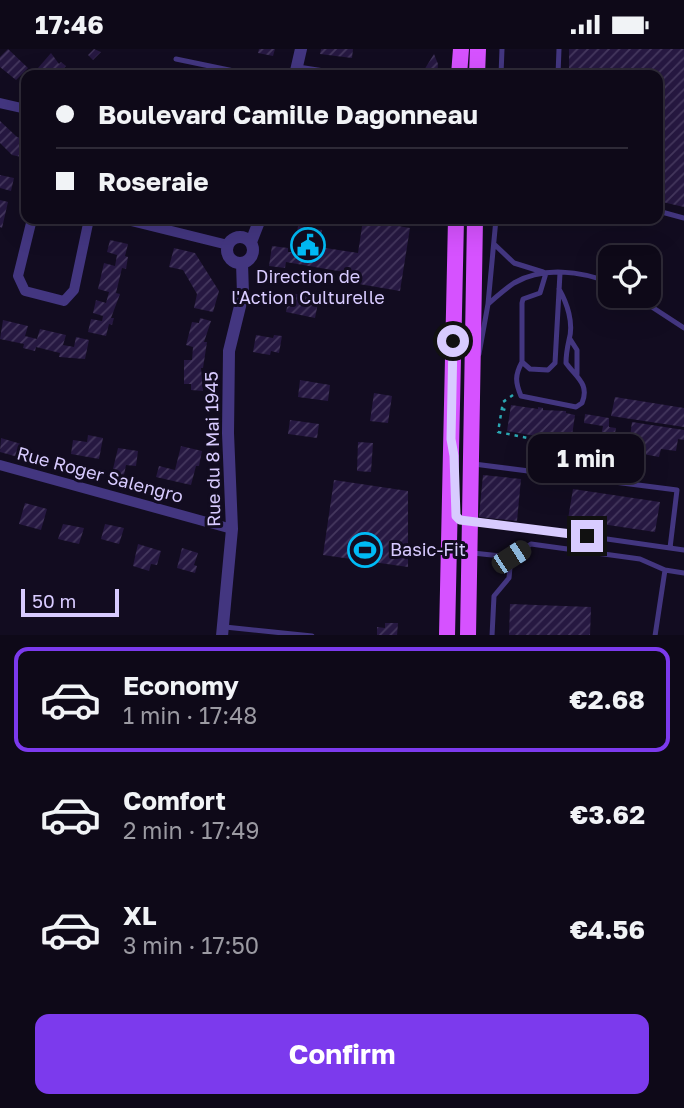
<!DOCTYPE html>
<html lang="en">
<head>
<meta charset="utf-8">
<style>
	:root { --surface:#0e0918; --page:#171221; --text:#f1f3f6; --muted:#9b9aa2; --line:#2e2a37; --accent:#7c3aed }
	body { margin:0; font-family:"Golos Text",sans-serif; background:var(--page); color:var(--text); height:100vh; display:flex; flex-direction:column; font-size:26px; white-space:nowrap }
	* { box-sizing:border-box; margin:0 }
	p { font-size:23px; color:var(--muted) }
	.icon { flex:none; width:38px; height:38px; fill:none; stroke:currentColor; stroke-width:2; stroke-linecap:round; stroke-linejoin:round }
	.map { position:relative; height:586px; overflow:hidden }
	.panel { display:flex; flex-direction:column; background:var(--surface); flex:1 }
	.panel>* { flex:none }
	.banner { position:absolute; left:21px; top:21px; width:642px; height:154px; border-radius:14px; box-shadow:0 7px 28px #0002,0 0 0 2px var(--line); display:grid; align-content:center; height:154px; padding:0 35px; background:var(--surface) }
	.tools { position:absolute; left:598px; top:196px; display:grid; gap:14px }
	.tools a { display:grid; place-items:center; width:63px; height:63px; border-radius:14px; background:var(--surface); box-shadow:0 7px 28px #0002,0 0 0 2px var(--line); font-size:35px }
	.scale { position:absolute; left:21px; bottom:18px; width:98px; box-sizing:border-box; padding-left:7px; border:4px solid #d8cbff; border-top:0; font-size:19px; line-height:24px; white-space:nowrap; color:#d8cbff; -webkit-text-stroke:5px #120c20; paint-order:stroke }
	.end { position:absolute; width:32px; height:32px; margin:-16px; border:9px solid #d8cbff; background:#111; box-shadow:0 0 0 4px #111 }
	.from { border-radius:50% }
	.bubble { position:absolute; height:49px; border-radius:14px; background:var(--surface); box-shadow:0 7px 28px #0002,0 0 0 2px var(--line); font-size:23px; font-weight:700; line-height:49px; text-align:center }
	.car { position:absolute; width:21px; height:42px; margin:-21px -10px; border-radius:9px; box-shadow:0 0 5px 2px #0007; background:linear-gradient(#222 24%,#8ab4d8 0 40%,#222 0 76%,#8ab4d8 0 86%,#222 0) }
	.banner b { display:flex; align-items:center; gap:24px; height:66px; font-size:26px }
	.banner b+b { border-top:2px solid var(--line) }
	.banner i { width:18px; height:18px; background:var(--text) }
	ul { padding:12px 0 0; list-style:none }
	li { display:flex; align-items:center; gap:21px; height:105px; margin:0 14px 10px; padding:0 21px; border:4px solid transparent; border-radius:14px }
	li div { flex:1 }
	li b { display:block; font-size:26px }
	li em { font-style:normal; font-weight:700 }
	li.active { border-color:var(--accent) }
	li>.icon { width:63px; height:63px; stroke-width:1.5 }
	.action { display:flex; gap:14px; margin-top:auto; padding:14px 35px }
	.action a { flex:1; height:80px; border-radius:14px; background:var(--accent); color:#fff; font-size:28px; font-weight:700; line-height:80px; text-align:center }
	.status { display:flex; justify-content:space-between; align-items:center; height:49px; padding:0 35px; background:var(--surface); direction:ltr }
	.status svg { height:19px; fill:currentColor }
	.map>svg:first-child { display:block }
</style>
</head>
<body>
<div class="status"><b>17:46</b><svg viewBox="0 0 49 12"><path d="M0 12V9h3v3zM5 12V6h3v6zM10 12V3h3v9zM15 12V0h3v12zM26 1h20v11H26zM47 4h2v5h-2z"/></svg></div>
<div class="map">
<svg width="684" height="587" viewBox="0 0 684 587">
	<defs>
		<pattern id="building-hatch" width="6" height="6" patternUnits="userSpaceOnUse" patternTransform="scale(1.75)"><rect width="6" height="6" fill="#261841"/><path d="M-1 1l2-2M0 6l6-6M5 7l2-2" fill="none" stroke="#45385e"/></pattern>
	</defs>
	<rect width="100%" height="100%" fill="#120c20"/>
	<path fill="url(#building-hatch)" d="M8 0 28 19 16 31 0 18V8Z
		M94 0 101 3 93 11 88 6Z
		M259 0H275L273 7 258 4Z
		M321 0H353L352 9 320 5Z
		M569 0H684V158L658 152V26H569Z
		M51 4 59 15 61 13 66 17 64 19 71 26H46L38 19Z
		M434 5 438 15 437 26H421Z
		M0 72 17 88 24 90 26 85V109L12 106 0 94Z
		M0 126 14 129 11 142 0 139Z
		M0 151 8 153 2 179 0 178Z
		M363 171 410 179 400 242 353 234 355 225 286 213 285 219 269 217 272 197 288 199V203H294L298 177 322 181 319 198 358 204Z
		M110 191 128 195 125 207 128 208 126 220 122 219 116 244 120 245 111 269H114L112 276 109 275 106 287 88 283 91 270 102 272 103 267 93 264 96 251 106 254 109 243 98 240 104 214 115 217 117 206 107 203Z
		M174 199 195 204 219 242 213 263 194 259 197 245 183 221 169 218Z
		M290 244 319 249 315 269 286 263Z
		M200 269 211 272 204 293H207L203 319H201L203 342 191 341V335H184V311H192L193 298 186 296 192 273 199 274Z
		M3 271 28 277 25 287 37 290 40 280 66 286 63 296 74 298 76 288 89 291 85 310 59 308 60 304 36 298 35 302 23 299 24 295 0 290Z
		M256 286 273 289 274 286 282 287 279 304 271 302 270 306 253 303Z
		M300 331 330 336 328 352 298 348Z
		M374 344 392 347 388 374 370 372Z
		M615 348 684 359V378L611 367Z
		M511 356 538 360V358L543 359V361L566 362V364L575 366 571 393 507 382Z
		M585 365 609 369V378L616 379 614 389 601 387 603 377 584 374Z
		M290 371 319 375 317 389 288 385Z
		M632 373 684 381V391L678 390 676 402 661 400 659 408 643 405 645 397 629 395Z
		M88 386 103 389 99 410 71 405 73 391 87 393Z
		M1 389 21 395 18 408 0 403Z
		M358 393 373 394 371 423 357 422Z
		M181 397 202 402 199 417H196L191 436 156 428 159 417 175 421Z
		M118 399 138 402 136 417 126 416 124 426 112 424Z
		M483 426 521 430 517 472 479 468Z
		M334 431 408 442V518L323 506Z
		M573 440 660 453 655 483 568 470Z
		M25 454 47 460 41 481 19 475Z
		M63 475 84 479 79 495 58 490Z
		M105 475 124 479 119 495 101 490Z
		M138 495 161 502 157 516 151 515 149 522 133 517Z
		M182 499 198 504 194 516 197 517 195 524 177 519Z
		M510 555 591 558 590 587H509Z
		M385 574H398L397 587H377V578L385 579Z"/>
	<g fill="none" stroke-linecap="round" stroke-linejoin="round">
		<path stroke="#2ba8b3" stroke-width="2.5" stroke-dasharray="3.5 5" stroke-linecap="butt" d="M513 346 503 353 498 383 528 389 529 386
			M502 360 510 362"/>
		<path stroke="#433680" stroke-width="5" d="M176 10 253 26
			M298 18 350 26
			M501 26 502 0
			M558 26 559 0
			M658 162 684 169
			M494 195 514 214 543 223
			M546 224 540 244 523 250 522 254V313L530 320 548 321 555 314 560 224
			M635 247 684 279
			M488 255 496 170
			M570 290 577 301V325
			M479 305 488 255C496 248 505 240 514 234 543 217 581 222 611 234
			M522 313C515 326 515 333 521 347L576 358 582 354C590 335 576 328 566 314 566 305 567 300 569 291 574 274 567 254 559 240
			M474 415 677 441 670 499
			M456 462 460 471 523 478 684 501
			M473 504 511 508 531 495 640 510 665 521 655 587
			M665 521 684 524
			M225 578 312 587
			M492 587 494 547 509 529 511 508"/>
		<path stroke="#433680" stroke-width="10" d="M0 54 26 60
			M32 170 18 227 25 242 64 252 74 241 89 170
			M123 170 228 196
			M0 416 232 480"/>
		<path stroke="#433680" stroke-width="12" d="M295 26 301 0
			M227 201a13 13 0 1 1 26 0a13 13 0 1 1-26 0Z
			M251 193 260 170
			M222 587 232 480 228 384 229 302 243 245 242 214"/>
		<path stroke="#d652ff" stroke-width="16" d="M459 26 461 0
			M477 26 478 0
			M447 587 456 170
			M468 587 475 170"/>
	</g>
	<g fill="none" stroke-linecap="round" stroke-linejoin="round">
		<path stroke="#d8cbff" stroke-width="9" d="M453 292 451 390 454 407 456 467 460 471 587 487"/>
	</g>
	<defs>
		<g id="civic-ring" transform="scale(1.75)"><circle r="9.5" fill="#120c20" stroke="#00bbf6" stroke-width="1.5"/><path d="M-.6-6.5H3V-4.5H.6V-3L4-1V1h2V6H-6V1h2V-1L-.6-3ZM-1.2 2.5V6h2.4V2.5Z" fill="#00bbf6"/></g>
		<g id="stadium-ring" transform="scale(1.75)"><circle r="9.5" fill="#120c20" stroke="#00bbf6" stroke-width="1.5"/><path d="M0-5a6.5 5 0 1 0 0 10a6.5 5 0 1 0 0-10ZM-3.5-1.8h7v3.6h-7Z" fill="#00bbf6"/></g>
	</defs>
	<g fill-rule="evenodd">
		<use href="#civic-ring" x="308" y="196"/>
		<use href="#stadium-ring" x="365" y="501"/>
	</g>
	<g text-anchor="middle" stroke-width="6" stroke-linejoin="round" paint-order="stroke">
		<g font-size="18" fill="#d8cbff" stroke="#120c20">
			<text x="308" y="234">Direction de<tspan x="308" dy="21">l'Action Culturelle</tspan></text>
			<text x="390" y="507" text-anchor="start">Basic-Fit</text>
		</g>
		<g font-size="18" fill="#d8cbff" stroke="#120c20">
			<text transform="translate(213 400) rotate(-91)" y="6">Rue du 8 Mai 1945</text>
			<text transform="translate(100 426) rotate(15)" y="6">Rue Roger Salengro</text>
		</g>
	</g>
</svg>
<div class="tools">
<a><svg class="icon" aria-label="locate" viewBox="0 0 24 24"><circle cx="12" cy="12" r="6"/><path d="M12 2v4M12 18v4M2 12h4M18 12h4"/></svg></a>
</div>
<div class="scale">50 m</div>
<i class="end from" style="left:453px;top:292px"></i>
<i class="end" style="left:587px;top:487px"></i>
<div class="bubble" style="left:528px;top:385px;width:116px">1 min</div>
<i class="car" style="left:511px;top:508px;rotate:57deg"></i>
<div class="banner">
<b><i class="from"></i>Boulevard Camille Dagonneau</b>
<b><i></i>Roseraie</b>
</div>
</div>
<section class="panel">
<ul>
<li class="active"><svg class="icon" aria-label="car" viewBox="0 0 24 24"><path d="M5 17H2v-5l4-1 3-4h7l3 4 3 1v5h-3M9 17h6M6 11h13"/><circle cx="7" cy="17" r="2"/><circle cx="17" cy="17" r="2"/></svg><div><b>Economy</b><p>1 min · 17:48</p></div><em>€2.68</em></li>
<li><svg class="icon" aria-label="car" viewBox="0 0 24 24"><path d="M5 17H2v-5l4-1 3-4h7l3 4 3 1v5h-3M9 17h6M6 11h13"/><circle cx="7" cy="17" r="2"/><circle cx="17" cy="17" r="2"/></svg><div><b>Comfort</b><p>2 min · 17:49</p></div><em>€3.62</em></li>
<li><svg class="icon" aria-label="car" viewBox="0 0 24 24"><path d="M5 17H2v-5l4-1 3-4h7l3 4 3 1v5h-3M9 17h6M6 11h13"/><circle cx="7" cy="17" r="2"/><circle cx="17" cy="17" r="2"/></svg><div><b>XL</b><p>3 min · 17:50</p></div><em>€4.56</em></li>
</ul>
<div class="action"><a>Confirm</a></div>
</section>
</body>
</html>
